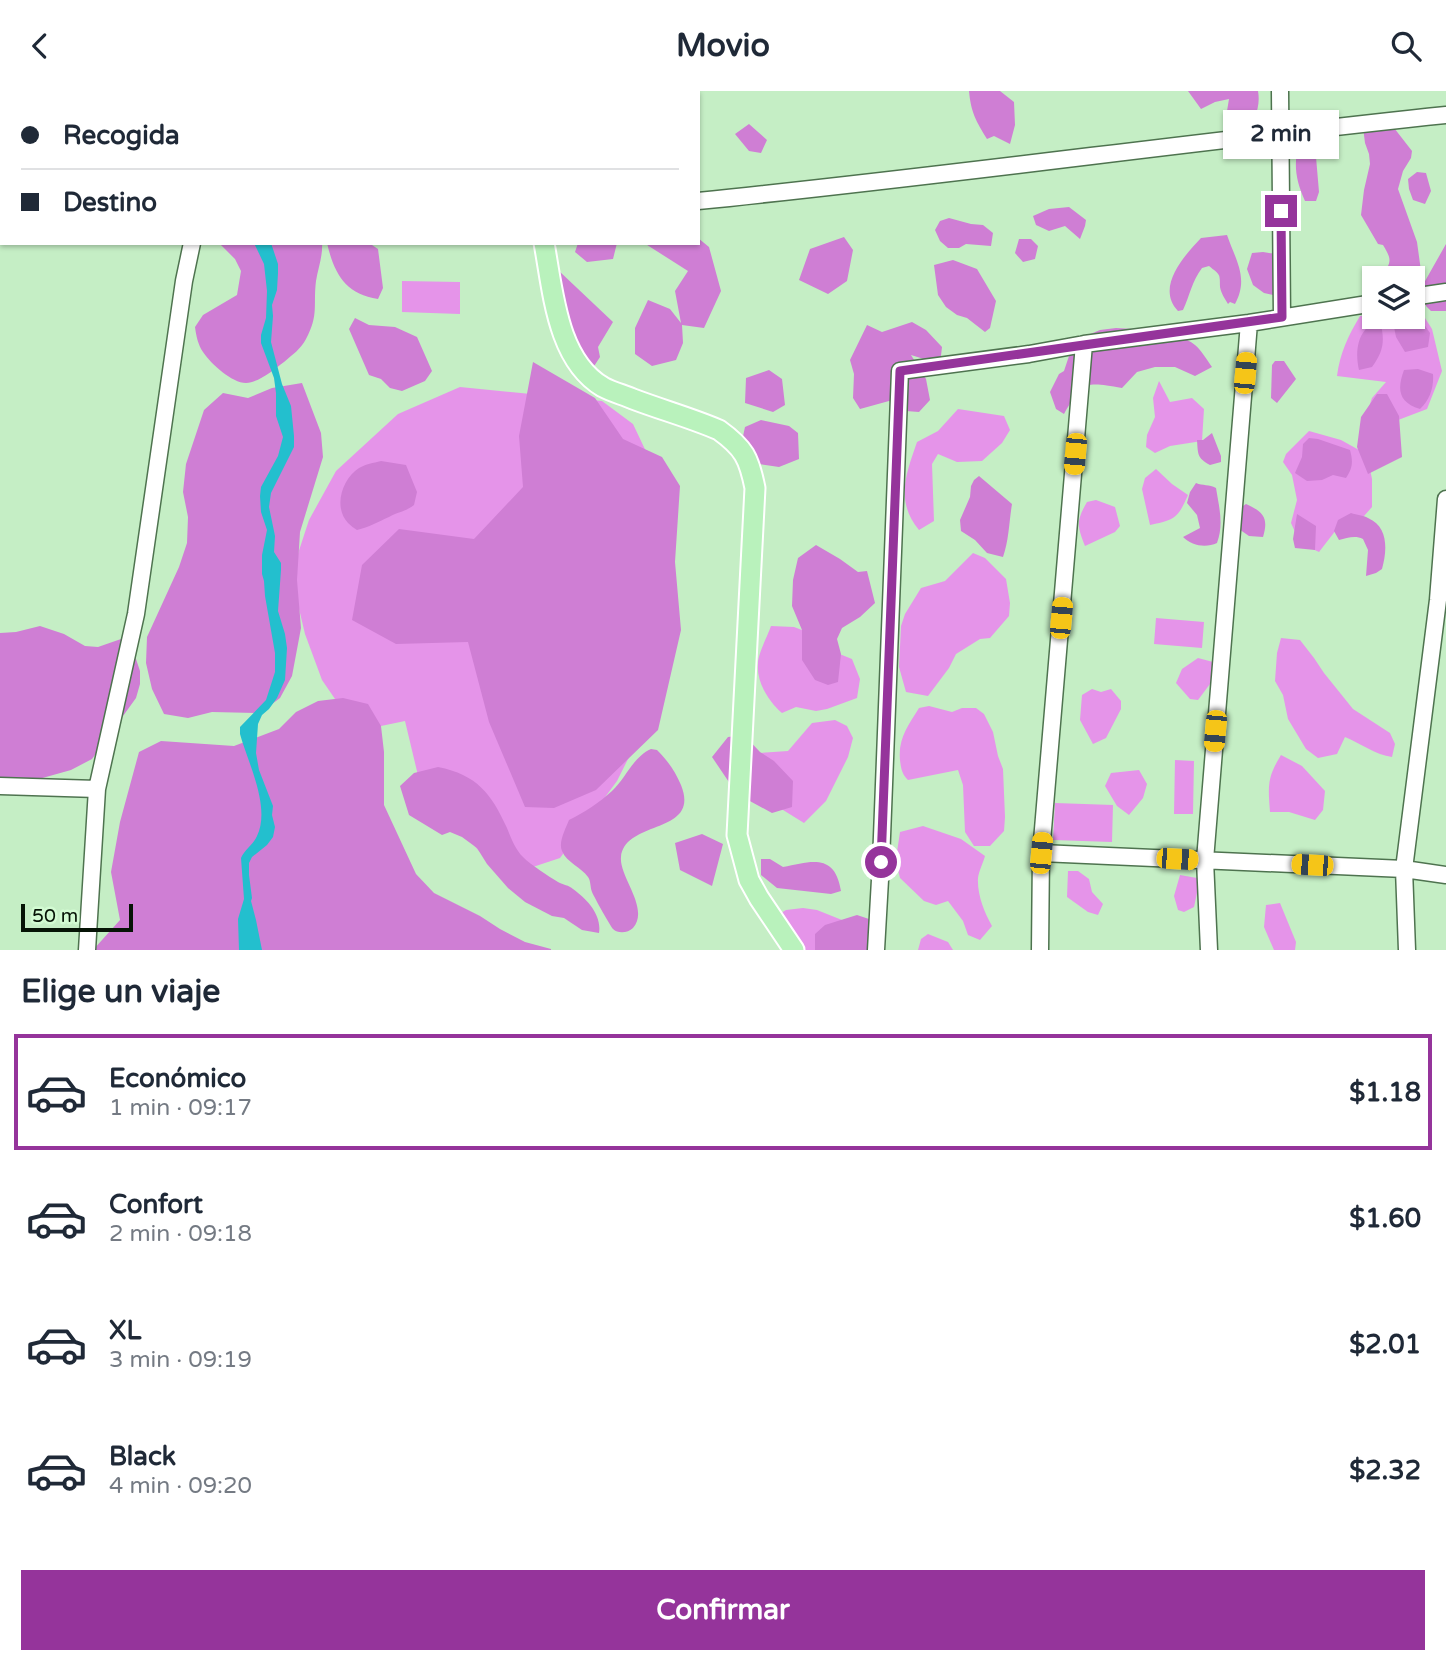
<!DOCTYPE html>
<html lang="es">
<head>
<meta charset="utf-8">
<style>
	:root { --surface:#fff; --page:#f2f2f3; --text:#1f2937; --muted:#747a83; --line:#e0e1e3; --accent:#95349b }
	body { margin:0; font-family:"Varela Round",sans-serif; background:var(--page); color:var(--text); height:100vh; display:flex; flex-direction:column; font-size:26px; white-space:nowrap }
	* { box-sizing:border-box; margin:0 }
	p { font-size:23px; color:var(--muted) }
	.icon { flex:none; width:38px; height:38px; fill:none; stroke:currentColor; stroke-width:2; stroke-linecap:round; stroke-linejoin:round }
	.map { position:relative; height:859px; overflow:hidden }
	.details { display:flex; flex-direction:column; background:var(--surface); flex:1 }
	.details>* { flex:none }
	.top-card { position:absolute; left:0px; top:0px; width:700px; height:154px; box-shadow:0 2px 5px #0004; display:grid; align-content:center; height:154px; padding:0 21px; background:var(--surface) }
	.buttons { position:absolute; left:1362px; top:175px; display:grid; gap:14px }
	.buttons a { display:grid; place-items:center; width:63px; height:63px; border-radius:0px; background:var(--surface); box-shadow:0 2px 5px #0004; font-size:35px }
	.scale { position:absolute; left:21px; bottom:18px; width:112px; box-sizing:border-box; padding-left:7px; border:4px solid #061406; border-top:0; font-size:19px; line-height:24px; white-space:nowrap; color:#061406; -webkit-text-stroke:5px #d2fbd2; paint-order:stroke }
	.end { position:absolute; width:32px; height:32px; margin:-16px; border:9px solid #95349b; background:#fff; box-shadow:0 0 0 4px #fff }
	.from { border-radius:50% }
	.bubble { position:absolute; height:49px; border-radius:0px; background:var(--surface); box-shadow:0 2px 5px #0004; font-size:23px; font-weight:700; line-height:49px; text-align:center }
	.car { position:absolute; width:21px; height:42px; margin:-21px -10px; border-radius:9px; box-shadow:0 0 5px 2px #0007; background:linear-gradient(#f5c518 24%,#345 0 40%,#f5c518 0 76%,#345 0 86%,#f5c518 0) }
	.top-card b { display:flex; align-items:center; gap:24px; height:66px; font-size:26px }
	.top-card b+b { border-top:2px solid var(--line) }
	.top-card i { width:18px; height:18px; background:var(--text) }
	ul { padding:0; list-style:none }
	li { display:flex; align-items:center; gap:21px; height:116px; margin:0 14px 10px; padding:0 7px; border:4px solid transparent; border-radius:0px }
	li div { flex:1 }
	li b { display:block; font-size:26px }
	li em { font-style:normal; font-weight:700 }
	li.active { border-color:var(--accent) }
	li>.icon { width:63px; height:63px; stroke-width:1.5 }
	h2 { padding:0 21px; font-size:32px; line-height:84px }
	.primary-button { display:flex; gap:14px; margin-top:auto; padding:14px 21px }
	.primary-button a { flex:1; height:80px; border-radius:0px; background:var(--accent); color:#fff; font-size:28px; font-weight:700; line-height:80px; text-align:center }
	header { display:flex; justify-content:space-between; align-items:center; height:91px; padding:0 21px; background:var(--surface); font-size:32px; font-weight:700 }
	.map>svg:first-child { display:block }
</style>
</head>
<body>
<header><svg class="icon" aria-label="back" viewBox="0 0 24 24"><path d="M15 5l-7 7 7 7"/></svg>Movio<svg class="icon" aria-label="search" viewBox="0 0 24 24"><circle cx="10" cy="10" r="6"/><path d="M15 15l6 6"/></svg></header>
<div class="map">
<svg width="1446" height="859" viewBox="0 0 1446 859">
	<rect width="100%" height="100%" fill="#c5eec5"/>
	<path fill="#e594e9" d="M402 190 460 191V223L402 221Z
		M1374 224V226H1412V224L1425 227 1432 238 1442 280 1427 318 1385 334 1369 316 1372 307 1386 291 1337 285C1340 262 1348 245 1360 225Z
		M1159 290 1170 311 1192 307 1204 318 1202 350 1170 355 1155 362 1146 356 1147 344 1155 326 1153 307Z
		M460 296 602 310 633 333 651 371 678 509 659 606 617 690 560 767 503 786 421 697 405 630 357 640 322 589 305 543 291 484 309 429 336 380 398 323Z
		M958 318 1004 325 1010 339 1002 352 982 370 957 371 938 363 932 373 934 430 919 439C895 410 906 383 917 351L938 340Z
		M1309 340 1341 349 1359 359 1368 368 1372 388V416L1364 425 1343 430 1319 461 1300 452 1291 432 1297 409 1292 384 1283 371 1286 363Z
		M1156 378 1172 393 1188 404C1178 427 1175 429 1150 434L1142 398 1145 387Z
		M1096 409 1115 416 1120 435 1115 441 1085 455C1077 435 1076 430 1087 411Z
		M973 462 985 467 1006 488 1010 512 1009 525 990 547 980 548 956 563 949 577 928 605 906 601 899 576 901 535 905 523 921 497 945 490Z
		M1156 527 1204 531 1202 557 1154 553Z
		M771 535 794 536 815 544 837 562 852 568 860 588 857 607 827 618 816 620 796 616 782 622C769 611 756 591 758 572 758 563 768 544 771 535Z
		M1281 547 1300 549 1314 567 1324 582 1353 618 1390 642 1395 653 1392 666C1376 664 1360 652 1345 646L1337 663 1318 667 1306 658 1288 628 1283 604 1275 590 1277 562Z
		M1198 567 1213 571V589L1198 609 1190 608 1176 592 1182 578Z
		M1092 598 1101 601 1111 598 1121 610V618L1106 647 1093 653 1080 629 1082 604Z
		M929 615 952 621 962 617H976L984 623 993 641 998 665 1003 678 1005 726 1004 740 990 755H974L965 741 963 694 958 679 908 689C902 683 901 678 900 669 898 647 908 635 919 617Z
		M835 629 847 635 853 647 848 666 826 710 804 732 775 714 759 662 788 660 812 632Z
		M1281 664 1302 675 1325 700 1323 719 1315 729 1289 721H1270C1268 694 1267 687 1281 664Z
		M1175 669 1194 670 1193 723H1174Z
		M1139 679 1147 693 1143 707 1129 724 1117 715 1105 695 1111 682Z
		M1055 712 1113 714 1112 751 1053 749Z
		M923 735 961 748 985 765C983 772 979 780 978 787 977 803 984 821 992 835L980 849 968 844 963 830 948 810 936 814 924 810 900 787 897 775V761L900 741Z
		M1068 780H1078L1089 788 1092 801 1103 813 1098 824 1088 821 1067 806Z
		M1180 784 1197 787V802L1194 816 1184 821 1178 819 1174 805Z
		M1280 812 1296 851 1295 859H1274L1264 836 1266 814Z
		M803 817 817 819 847 831 868 859H785L771 828 786 819Z
		M928 843 948 851 953 859H918L921 848Z"/>
	<path fill="#cf7ed4" d="M969 0H1000L1014 11 1015 34 1010 53 994 45 987 48C976 30 971 22 969 0Z
		M1188 0H1258C1261 17 1254 32 1242 45H1232L1226 26 1229 8 1215 11 1201 18Z
		M749 33 767 49 761 62 749 60 735 43Z
		M1391 33 1412 60 1411 67 1403 80 1398 98 1417 151 1421 180 1412 196V187H1380C1391 172 1393 170 1383 154L1378 153 1361 124 1364 99 1370 73 1369 63 1365 52 1363 36Z
		M1327 43 1337 48 1338 55 1328 58 1316 66 1319 101 1316 110H1305C1295 88 1293 71 1300 49L1316 44Z
		M1417 81 1426 82 1431 100 1425 113 1413 109 1409 98 1408 88Z
		M1069 116 1086 129 1085 135 1080 148 1065 135 1049 140 1036 134 1033 125 1049 118Z
		M949 127 971 133 983 134 993 142 991 155 966 153 959 157H948L940 150 935 139 940 130Z
		M1227 144C1236 170 1249 187 1235 213L1230 211 1228 213C1225 208 1221 202 1220 196 1220 182 1220 184 1209 175L1202 177C1192 190 1190 204 1183 219L1178 220C1155 196 1185 164 1201 147Z
		M844 146 853 159 847 190 828 203 799 189 810 158Z
		M698 147 709 156 721 200 704 237 682 234 683 252 676 269 652 275 635 263V237L648 209 670 218 681 232 675 200 688 180 644 152H698Z
		M1019 148H1031L1038 155 1035 168 1023 171 1015 162Z
		M219 152H322C323 165 318 177 316 190 313 214 319 224 306 248 301 258 292 264 284 271 273 279 260 291 246 292 232 292 211 273 203 261 198 254 196 244 195 236L203 224 237 204 241 180 235 168Z
		M327 152H369L378 158 383 197 378 208C345 203 334 182 327 152Z
		M578 152H617L613 168 587 171 575 161Z
		M1446 153V220H1431L1426 215 1420 199Z
		M1263 161 1288 165 1291 176 1288 198 1273 204 1264 202 1253 194 1247 178 1252 162Z
		M953 169 977 178 996 210 990 237 985 241 967 227 957 224 946 216 938 204 934 174Z
		M558 179 613 231 598 256 600 266 587 286 562 263Z
		M1412 223 1419 226 1430 242 1428 256 1405 261 1396 246 1393 231 1399 226H1412Z
		M355 227 369 234 395 236 417 246 432 280 425 290 402 300 390 297 381 288 369 284 349 238Z
		M1380 230C1385 249 1384 260 1372 276L1359 279C1356 266 1356 250 1365 239 1368 235 1375 233 1380 230Z
		M912 231 926 239 942 256 940 273 911 264 926 288 930 309 919 321 906 320 889 310 860 318 853 307 854 283 850 269 867 234 882 241Z
		M1116 237C1139 238 1176 239 1195 254 1201 259 1207 269 1212 276L1195 285 1175 276H1155L1137 281 1122 297C1086 291 1083 289 1064 323L1056 318 1050 301 1059 283 1064 280 1071 259 1088 244 1100 239Z
		M1275 270H1284L1296 288 1277 312 1271 307 1272 274Z
		M533 271 595 307 623 348 662 366 680 395 675 471 681 539 658 639 596 699 554 717 525 716 489 631 468 551 396 553 352 529 362 474 399 438 474 448 523 396 519 345Z
		M1418 278 1433 283C1434 296 1430 309 1420 318 1398 311 1397 298 1404 279Z
		M769 279 782 288 785 314 773 321 745 312 746 287Z
		M302 292 321 342 323 366 300 441 297 489 301 537 292 585 280 607 260 622 212 621 188 627 164 623 152 598 146 572 147 546 179 476 187 452 188 426 183 401 186 373 204 319 223 302 248 307 272 297Z
		M1377 303H1387L1399 325 1402 366 1368 383 1357 356 1361 326Z
		M761 329 789 335 798 342 799 368 779 376 759 373 742 350 745 336Z
		M1212 342 1221 365V371L1210 374C1197 367 1198 363 1197 349H1203Z
		M1309 347 1318 348 1350 359C1353 370 1353 377 1346 387L1333 384 1322 389 1307 390 1295 382 1302 366 1303 353Z
		M381 370 406 374 417 401 414 414C403 422 400 420 389 426 378 431 369 436 357 439 354 437 351 435 348 432 333 416 342 388 359 377 366 373 373 372 381 370Z
		M979 385 1012 413C1009 431 1009 449 1003 466L987 462 975 449 961 440 960 429 970 406 971 395 974 389Z
		M1196 392C1203 395 1209 393 1216 397 1219 416 1224 433 1217 452 1206 457 1192 455 1183 446L1200 437 1197 424 1187 412 1190 401Z
		M1246 413C1263 421 1269 426 1263 446L1249 445 1236 436V420Z
		M1351 422C1357 424 1363 424 1368 427 1389 436 1387 460 1382 478L1376 482 1366 485 1368 459 1363 448C1355 444 1347 447 1339 449L1334 440 1338 429Z
		M1297 423 1316 435 1315 459 1295 457 1293 448Z
		M816 454 840 468 858 481 867 480 875 512 860 526 842 537 837 548 841 563 838 591 828 594 815 589 802 569V539L792 515 793 489 798 467Z
		M40 535 64 543 85 555 98 556 121 548 129 557 136 568 140 580V593L136 607 92 668 71 679 21 693 0 690V542L16 541Z
		M343 607 368 613 381 635 384 661V714L416 783 434 802 480 825 500 838 525 851 551 858V859H93L120 829 111 781 120 731 139 661 161 650 234 655 279 638 296 621 318 610Z
		M744 644 760 661 774 670 793 690 792 716 772 722 737 703 712 666 728 646Z
		M651 658 657 659C668 670 675 680 681 694 701 744 625 728 621 766 619 786 650 817 633 837 628 842 618 843 613 838 611 836 594 806 592 801 590 796 591 790 588 786 581 776 567 772 562 760 558 751 566 737 569 729 585 721 599 712 612 700 626 687 633 666 651 658Z
		M438 676C477 684 491 702 507 737 511 747 515 758 523 766 531 774 548 785 558 791 563 794 569 794 573 798 587 808 602 824 599 842L582 839 564 827 552 825 525 811 508 797 487 773 477 757 462 746 450 741 442 744 409 724 400 695 414 682Z
		M702 743 723 753 712 795 680 779 675 752Z
		M761 768H770L783 776C812 770 835 762 841 800L831 803 777 797 761 784Z
		M857 824 869 828 875 838 871 859H815V843L825 834Z"/>
	<path fill="#23bfce" d="M254 152H271L278 173V182L277 199 272 214 273 225 271 251 282 293 291 315 294 345V356L271 402 269 416 275 445 274 461 281 472V479L278 520 285 543 287 557 285 589 277 607 269 618 262 624 258 633 256 662 259 679 273 715 272 724 275 736 273 746 267 754 252 766 249 772V784L252 807 251 810 256 829 262 859H239L238 828 244 808 241 767C245 758 253 754 257 745 271 716 248 672 240 643V636L266 609 275 581V562L265 505 264 490 262 483V464L267 439 261 421 260 405 261 396 278 365 283 346 276 325V302L274 287 261 252V244L266 227 267 200 264 173Z"/>
	<g fill="none" stroke-linecap="round" stroke-linejoin="round">
		<g stroke="#4e734f" stroke-width="19">
			<path id="minor" d="M1280 0 1282 226
				M250 2 251 0
				M0 18H2
				M698 110C948 85 1196 50 1446 24
				M1412 206 1446 201
				M0 695 97 698
				M1041 762 1404 778 1446 784
				M87 859 97 698 136 523 184 190 192 152
				M876 859 881 771 900 280 1029 263 1084 253 1249 232 1374 212
				M1040 859 1041 762 1084 253
				M1209 859 1205 769 1249 232
				M1407 859 1404 778 1438 509 1446 408"/>
		</g>
		<g stroke="#fff" stroke-width="23">
			<path id="major" d="M514 0V2
				M544 152C553 200 557 269 603 296 612 301 624 304 633 308 662 319 691 327 719 339 744 357 749 367 755 397L737 744 749 789 759 807 794 859"/>
		</g>
		<use href="#minor" stroke="#fff" stroke-width="16"/>
		<use href="#major" stroke="#b9f2bc" stroke-width="19"/>
	</g>
	<g fill="none" stroke-linecap="round" stroke-linejoin="round">
		<path stroke="#95349b" stroke-width="9" d="M881 771 900 280 1282 226 1281 120"/>
	</g>
</svg>
<div class="buttons">
<a><svg class="icon" aria-label="layers" viewBox="0 0 24 24"><path d="M12 4l9 5-9 5-9-5zM3 14l9 5 9-5"/></svg></a>
</div>
<div class="scale">50 m</div>
<i class="end from" style="left:881px;top:771px"></i>
<i class="end" style="left:1281px;top:120px"></i>
<div class="bubble" style="left:1223px;top:19px;width:116px">2 min</div>
<i class="car" style="left:1245px;top:282px;rotate:5deg"></i>
<i class="car" style="left:1075px;top:363px;rotate:185deg"></i>
<i class="car" style="left:1061px;top:527px;rotate:5deg"></i>
<i class="car" style="left:1215px;top:640px;rotate:185deg"></i>
<i class="car" style="left:1041px;top:762px;rotate:5deg"></i>
<i class="car" style="left:1177px;top:768px;rotate:93deg"></i>
<i class="car" style="left:1312px;top:774px;rotate:273deg"></i>
<div class="top-card">
<b><i class="from"></i>Recogida</b>
<b><i></i>Destino</b>
</div>
</div>
<section class="details">
<h2>Elige un viaje</h2>
<ul>
<li class="active"><svg class="icon" aria-label="car" viewBox="0 0 24 24"><path d="M5 17H2v-5l4-1 3-4h7l3 4 3 1v5h-3M9 17h6M6 11h13"/><circle cx="7" cy="17" r="2"/><circle cx="17" cy="17" r="2"/></svg><div><b>Económico</b><p>1 min · 09:17</p></div><em>$1.18</em></li>
<li><svg class="icon" aria-label="car" viewBox="0 0 24 24"><path d="M5 17H2v-5l4-1 3-4h7l3 4 3 1v5h-3M9 17h6M6 11h13"/><circle cx="7" cy="17" r="2"/><circle cx="17" cy="17" r="2"/></svg><div><b>Confort</b><p>2 min · 09:18</p></div><em>$1.60</em></li>
<li><svg class="icon" aria-label="car" viewBox="0 0 24 24"><path d="M5 17H2v-5l4-1 3-4h7l3 4 3 1v5h-3M9 17h6M6 11h13"/><circle cx="7" cy="17" r="2"/><circle cx="17" cy="17" r="2"/></svg><div><b>XL</b><p>3 min · 09:19</p></div><em>$2.01</em></li>
<li><svg class="icon" aria-label="car" viewBox="0 0 24 24"><path d="M5 17H2v-5l4-1 3-4h7l3 4 3 1v5h-3M9 17h6M6 11h13"/><circle cx="7" cy="17" r="2"/><circle cx="17" cy="17" r="2"/></svg><div><b>Black</b><p>4 min · 09:20</p></div><em>$2.32</em></li>
</ul>
<div class="primary-button"><a>Confirmar</a></div>
</section>
</body>
</html>
